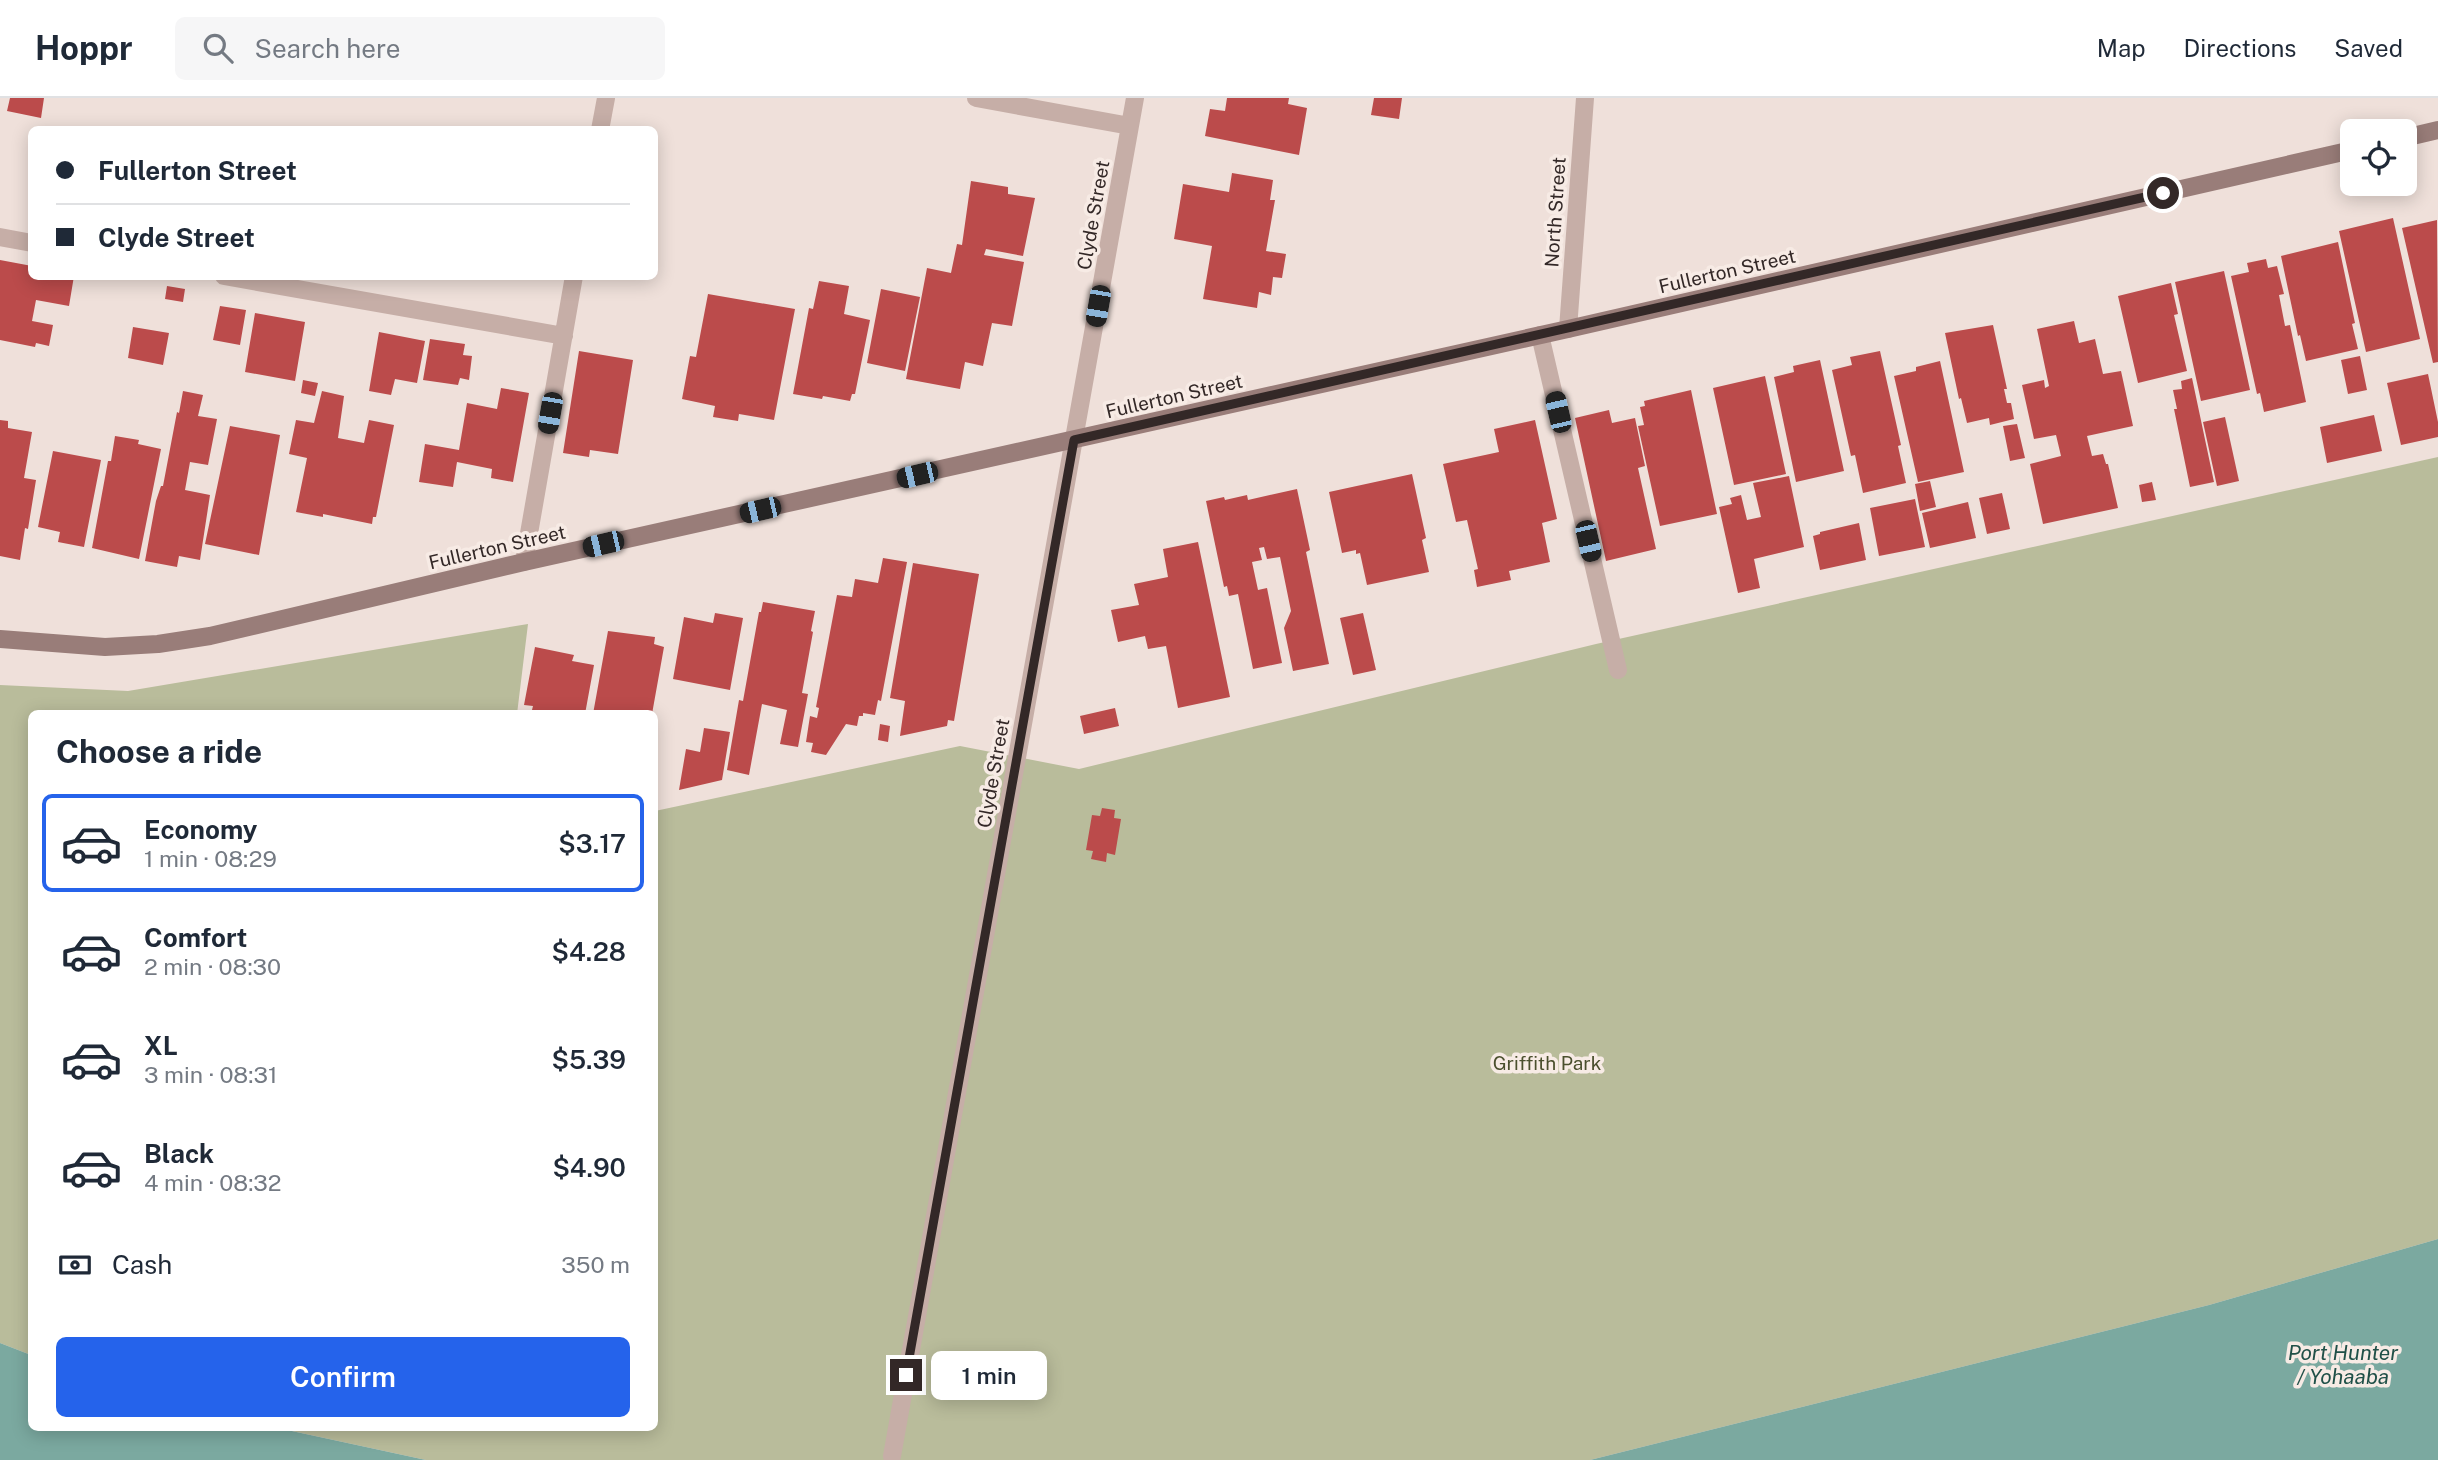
<!DOCTYPE html>
<html lang="en">
<head>
<meta charset="utf-8">
<style>
	:root { --surface:#fff; --page:#f6f6f7; --text:#1f2937; --muted:#747a83; --line:#e0e1e3; --accent:#2563eb }
	body { margin:0; font-family:"Public Sans",sans-serif; background:var(--page); color:var(--text); height:100vh; display:flex; flex-direction:column; font-size:26px; white-space:nowrap }
	* { box-sizing:border-box; margin:0 }
	p { font-size:23px; color:var(--muted) }
	.icon { flex:none; width:38px; height:38px; fill:none; stroke:currentColor; stroke-width:2; stroke-linecap:round; stroke-linejoin:round }
	.map { position:relative; flex:1; overflow:hidden }
	.side { position:absolute; left:28px; top:612px; width:630px; height:721px; display:flex; flex-direction:column; background:var(--surface); border-radius:10px; box-shadow:0 4px 18px #0003 }
	.side>* { flex:none }
	.banner { position:absolute; left:28px; top:28px; width:630px; height:154px; border-radius:10px; box-shadow:0 4px 18px #0003; display:grid; align-content:center; height:154px; padding:0 28px; background:var(--surface) }
	.controls { position:absolute; left:2340px; top:21px; display:grid; gap:14px }
	.controls a { display:grid; place-items:center; width:77px; height:77px; border-radius:10px; background:var(--surface); box-shadow:0 4px 18px #0003; font-size:35px }
	.end { position:absolute; width:32px; height:32px; margin:-16px; border:9px solid #332827; background:#fff; box-shadow:0 0 0 4px #fff }
	.from { border-radius:50% }
	.bubble { position:absolute; height:49px; border-radius:10px; background:var(--surface); box-shadow:0 4px 18px #0003; font-size:23px; font-weight:600; line-height:49px; text-align:center }
	.car { position:absolute; width:21px; height:42px; margin:-21px -10px; border-radius:9px; box-shadow:0 0 5px 2px #0007; background:linear-gradient(#222 24%,#8ab4d8 0 40%,#222 0 76%,#8ab4d8 0 86%,#222 0) }
	.banner b { display:flex; align-items:center; gap:24px; height:66px; font-size:26px }
	.banner b+b { border-top:2px solid var(--line) }
	.banner i { width:18px; height:18px; background:var(--text) }
	ul { padding:0; list-style:none }
	li { display:flex; align-items:center; gap:21px; height:98px; margin:0 14px 10px; padding:0 14px; border:4px solid transparent; border-radius:10px }
	li div { flex:1 }
	li b { display:block; font-size:26px }
	li em { font-style:normal; font-weight:600 }
	li.current { border-color:var(--accent) }
	li>.icon { width:63px; height:63px; stroke-width:1.5 }
	h2 { padding:0 28px; font-size:32px; line-height:84px }
	.pay { display:flex; align-items:center; gap:18px; height:77px; padding:0 28px; font-size:26px }
	.pay p { margin-inline-start:auto }
	.primary-button { display:flex; gap:14px; margin-top:auto; padding:14px 28px }
	.primary-button a { flex:1; height:80px; border-radius:10px; background:var(--accent); color:#fff; font-size:28px; font-weight:600; line-height:80px; text-align:center }
	header { display:flex; align-items:center; gap:42px; box-sizing:border-box; height:98px; padding:0 35px; background:var(--surface); border-bottom:2px solid var(--line) }
	header strong { font-size:33px }
	nav { display:flex; gap:38px; margin-inline-start:auto; font-size:24px }
	.search { width:490px; height:63px; background:var(--page); display:flex; align-items:center; gap:18px; box-sizing:border-box; padding:0 24px; border-radius:10px; color:var(--muted); font-size:26px }
	.map>svg:first-child { display:block }
</style>
</head>
<body>
<header>
<strong>Hoppr</strong>
<div class="search"><svg class="icon" aria-label="search" viewBox="0 0 24 24"><circle cx="10" cy="10" r="6"/><path d="M15 15l6 6"/></svg>Search here</div>
<nav><a>Map</a><a>Directions</a><a>Saved</a></nav>
</header>
<div class="map">
<svg width="2438" height="1362" viewBox="0 0 2438 1362">
	<rect width="100%" height="100%" fill="#efe0da"/>
	<path fill="#b9bc9b" d="M2438 359V1141L2209 1207 1590 1362H426L278 1330H654L655 713 960 648 1079 671 1596 546Z
		M528 526 517 616H32L31 1257 0 1245V587L128 593Z"/>
	<path fill="#7ba9a0" d="M2438 1141V1362H1590L2209 1207Z
		M0 1245 31 1257 32 1330H278L426 1362H0Z"/>
	<path fill="#bb4b4b" d="M10 0H44L41 20 7 13Z
		M1227 0H1289L1288 6 1307 10 1299 57 1205 38 1210 11 1225 13Z
		M1374 0H1402L1399 21 1371 17Z
		M1232 75 1273 82 1270 102H1275L1266 153 1286 156 1282 180 1273 179 1271 197 1259 194 1257 210 1203 201 1212 148 1174 141 1183 86 1229 94Z
		M971 83 1008 89V96L1035 100 1023 158 986 151 984 157 1024 164 1012 228 992 225 983 268 965 264 960 291 906 281 927 170 951 175 957 146 962 147Z
		M2393 120 2420 241 2366 254 2339 133Z
		M2437 122 2438 264 2433 265 2402 130Z
		M2338 144 2355 225 2352 226 2358 251 2306 263 2300 237 2298 238 2281 158Z
		M2266 161 2268 170 2277 168 2284 196 2279 197 2285 228 2290 227 2306 304 2264 314 2260 295 2257 296 2231 178 2249 174 2247 165Z
		M0 162 32 168V178H74L69 208 36 202 32 223 53 227 49 248 36 245 35 249 0 242Z
		M2224 173 2250 292 2201 303 2175 184Z
		M819 183 849 188 844 216 870 222 855 296H852L850 303 823 298 822 301 793 296 809 210 813 211Z
		M2171 185 2178 216 2174 217 2187 273 2138 285 2118 198Z
		M167 188 185 191 183 204 165 201Z
		M881 191 920 199 905 273 867 265Z
		M708 196 795 211 774 322 739 316 738 323 713 319 715 308 682 301 690 258 696 259Z
		M220 208 246 212 240 247 213 242Z
		M255 215 305 224 295 283 245 274Z
		M2074 223 2079 245 2095 241 2103 276 2121 273 2133 328 2087 338 2092 358 2103 356 2106 366H2108L2118 410 2043 426 2030 366 2061 358 2056 337 2034 341 2022 287 2044 282 2045 290 2049 288 2037 231Z
		M1993 227 2007 291H2004L2007 305H2011L2014 321 1990 327 1989 320 1967 325 1961 300 1959 301 1945 235Z
		M133 229 169 235 163 267 128 260Z
		M379 234 425 243 417 285 395 281 391 297 369 293Z
		M430 241 465 246 463 257 472 258 469 282 460 280 458 287 423 282Z
		M579 253 633 262 618 356 590 352 589 359 563 355Z
		M1880 253 1901 347 1898 348 1906 385 1863 395 1855 357 1851 358 1832 272 1852 267 1850 259Z
		M2360 258 2367 292 2348 296 2341 262Z
		M1820 262 1844 373 1796 384 1774 279 1794 274 1793 268Z
		M1940 263 1964 374 1918 384 1894 278 1916 273V269Z
		M2428 276 2438 324V339L2401 347 2387 285Z
		M1765 278 1786 376 1734 387 1713 290Z
		M2192 280 2214 384 2190 389 2174 311H2177L2173 292 2182 291 2181 283Z
		M303 282 318 285 315 298 301 295Z
		M501 290 529 295 513 384 491 380 492 371 457 364 453 389 419 384 425 346 459 352 467 305 497 311Z
		M1691 292 1717 416 1660 428 1638 328 1644 327 1640 309 1645 308 1644 303Z
		M183 293 203 297 198 318 217 321 208 367 190 364 185 392 210 397 200 462 179 458 177 469 145 463 156 403 161 388H163L177 314 179 315Z
		M322 293 344 298 338 340 364 345 369 322 394 327 376 419H373L372 426 323 416V419L296 414 307 360 289 356 296 322 314 325Z
		M1609 312 1612 325 1635 320 1645 368 1638 370 1656 451 1606 463 1575 320Z
		M2374 317 2382 353 2327 365 2320 329Z
		M2225 319 2239 383 2217 388 2203 324Z
		M0 322 8 323V330L32 334 24 380 36 382 28 431 25 430 20 462 0 458Z
		M1535 322 1557 421 1542 425 1550 464 1509 473 1511 482 1477 489 1474 472 1478 471 1467 422 1456 424 1443 366 1499 354 1494 331Z
		M2017 326 2025 360 2010 363 2003 328Z
		M230 328 280 337 259 457 205 446Z
		M115 338 139 342 138 346 161 351 139 461 92 450 108 363H111Z
		M53 353 101 362 84 449 58 444 60 434 38 429Z
		M1412 376 1426 440 1422 442 1429 474 1367 487 1360 455 1356 456V452L1342 455 1329 394Z
		M1789 378 1804 449 1754 461 1760 490 1738 495 1719 409 1732 406 1730 400 1741 397 1747 422 1761 419 1753 385Z
		M1930 383 1936 409 1920 413 1915 386Z
		M2152 384 2156 402 2142 404 2139 387Z
		M1297 391 1310 452 1306 454 1329 566 1293 573 1284 530 1291 513 1280 459 1267 461 1264 449 1259 450 1262 462 1252 464 1258 492 1267 490 1282 565 1253 571 1238 496 1229 498 1227 488 1224 489 1206 403 1224 399 1225 402 1247 397 1248 402Z
		M2002 395 2010 431 1987 436 1979 400Z
		M1915 401 1925 449 1879 458 1870 410Z
		M1968 404 1976 440 1930 450 1922 415Z
		M1859 425 1866 462 1820 472 1813 438 1820 436V434Z
		M1198 444 1230 599 1178 610 1166 548 1148 551 1145 538 1118 544 1111 512 1139 507 1134 486 1168 479 1163 451Z
		M883 460 907 464 881 603 878 602 875 617 863 615V618H859L857 628 846 626 826 657 811 654 813 645 806 644 810 618 817 620 819 610 816 609 837 497 852 499 855 481 878 485Z
		M913 465 979 476 954 623 948 622 947 628 900 638 905 603 890 600Z
		M763 504 815 513 811 533 813 534 802 595 808 596 798 649 780 646 787 612 762 606 749 677 727 672 739 602 743 603 759 514H761Z
		M715 515 743 520 730 592 673 581 684 519 713 525Z
		M1363 515 1376 572 1353 577 1340 520Z
		M608 533 655 539 654 546 664 549 652 616H593Z
		M535 549 574 557 572 563 594 567 585 616H531L533 608 524 607Z
		M1115 610 1119 628 1084 636 1080 618Z
		M880 626 890 628 888 644 878 642Z
		M704 630 730 634 722 682 679 692 686 651 700 654Z
		M1102 710 1115 712 1114 720 1121 721 1115 757 1107 755 1106 764 1091 761 1093 753 1086 752 1092 717 1100 718Z"/>
	<g fill="none" stroke-linecap="round" stroke-linejoin="round">
		<path stroke="#c6aea7" stroke-width="18" d="M600 32 606 0
			M0 139 32 145
			M224 178 564 238
			M1540 237 1618 572
			M524 464 574 178"/>
		<path stroke="#c6aea7" stroke-width="18" d="M976 0 1130 28
			M1568 231 1585 0
			M892 1358 1135 0"/>
		<path stroke="#997d79" stroke-width="18" d="M2404 40 2438 32
			M0 541 105 549 158 546 210 538 524 464 1568 231 2352 52"/>
	</g>
	<g fill="none" stroke-linecap="round" stroke-linejoin="round">
		<path stroke="#332827" stroke-width="9" d="M906 1277 1074 342 2163 95"/>
	</g>
	<g text-anchor="middle" stroke-width="7" stroke-linejoin="round" paint-order="stroke">
		<g font-size="19" fill="#332827" stroke="#f7ebe5">
			<text transform="translate(1555 114) rotate(-86)" y="7">North Street</text>
			<text transform="translate(1093 117) rotate(-80)" y="7">Clyde Street</text>
			<text transform="translate(1727 173) rotate(-13)" y="7">Fullerton Street</text>
			<text transform="translate(1174 298) rotate(-13)" y="7">Fullerton Street</text>
			<text transform="translate(497 449) rotate(-13)" y="7">Fullerton Street</text>
			<text transform="translate(993 675) rotate(-80)" y="7">Clyde Street</text>
		</g>
		<g font-size="19" fill="#4a4f2d" stroke="#f7ebe5">
			<text x="1547" y="972">Griffith Park</text>
		</g>
		<g font-size="21" font-style="italic" fill="#205048" stroke="#f7ebe5">
			<text x="2343" y="1262">Port Hunter<tspan x="2343" dy="24">/ Yohaaba</tspan></text>
		</g>
	</g>
</svg>
<div class="controls">
<a><svg class="icon" aria-label="locate" viewBox="0 0 24 24"><circle cx="12" cy="12" r="6"/><path d="M12 2v4M12 18v4M2 12h4M18 12h4"/></svg></a>
</div>
<i class="end from" style="left:2163px;top:95px"></i>
<i class="end" style="left:906px;top:1277px"></i>
<div class="bubble" style="left:931px;top:1253px;width:116px">1 min</div>
<i class="car" style="left:1098px;top:208px;rotate:190deg"></i>
<i class="car" style="left:1558px;top:314px;rotate:347deg"></i>
<i class="car" style="left:550px;top:315px;rotate:190deg"></i>
<i class="car" style="left:917px;top:377px;rotate:257deg"></i>
<i class="car" style="left:760px;top:412px;rotate:257deg"></i>
<i class="car" style="left:1588px;top:443px;rotate:167deg"></i>
<i class="car" style="left:603px;top:446px;rotate:257deg"></i>
<div class="banner">
<b><i class="from"></i>Fullerton Street</b>
<b><i></i>Clyde Street</b>
</div>
<section class="side">
<h2>Choose a ride</h2>
<ul>
<li class="current"><svg class="icon" aria-label="car" viewBox="0 0 24 24"><path d="M5 17H2v-5l4-1 3-4h7l3 4 3 1v5h-3M9 17h6M6 11h13"/><circle cx="7" cy="17" r="2"/><circle cx="17" cy="17" r="2"/></svg><div><b>Economy</b><p>1 min · 08:29</p></div><em>$3.17</em></li>
<li><svg class="icon" aria-label="car" viewBox="0 0 24 24"><path d="M5 17H2v-5l4-1 3-4h7l3 4 3 1v5h-3M9 17h6M6 11h13"/><circle cx="7" cy="17" r="2"/><circle cx="17" cy="17" r="2"/></svg><div><b>Comfort</b><p>2 min · 08:30</p></div><em>$4.28</em></li>
<li><svg class="icon" aria-label="car" viewBox="0 0 24 24"><path d="M5 17H2v-5l4-1 3-4h7l3 4 3 1v5h-3M9 17h6M6 11h13"/><circle cx="7" cy="17" r="2"/><circle cx="17" cy="17" r="2"/></svg><div><b>XL</b><p>3 min · 08:31</p></div><em>$5.39</em></li>
<li><svg class="icon" aria-label="car" viewBox="0 0 24 24"><path d="M5 17H2v-5l4-1 3-4h7l3 4 3 1v5h-3M9 17h6M6 11h13"/><circle cx="7" cy="17" r="2"/><circle cx="17" cy="17" r="2"/></svg><div><b>Black</b><p>4 min · 08:32</p></div><em>$4.90</em></li>
</ul>
<div class="pay"><svg class="icon" aria-label="cash" viewBox="0 0 24 24"><path d="M3 7h18v10H3z"/><circle cx="12" cy="12" r="2"/></svg>Cash<p>350 m</p></div>
<div class="primary-button"><a>Confirm</a></div>
</section>
</div>
</body>
</html>
